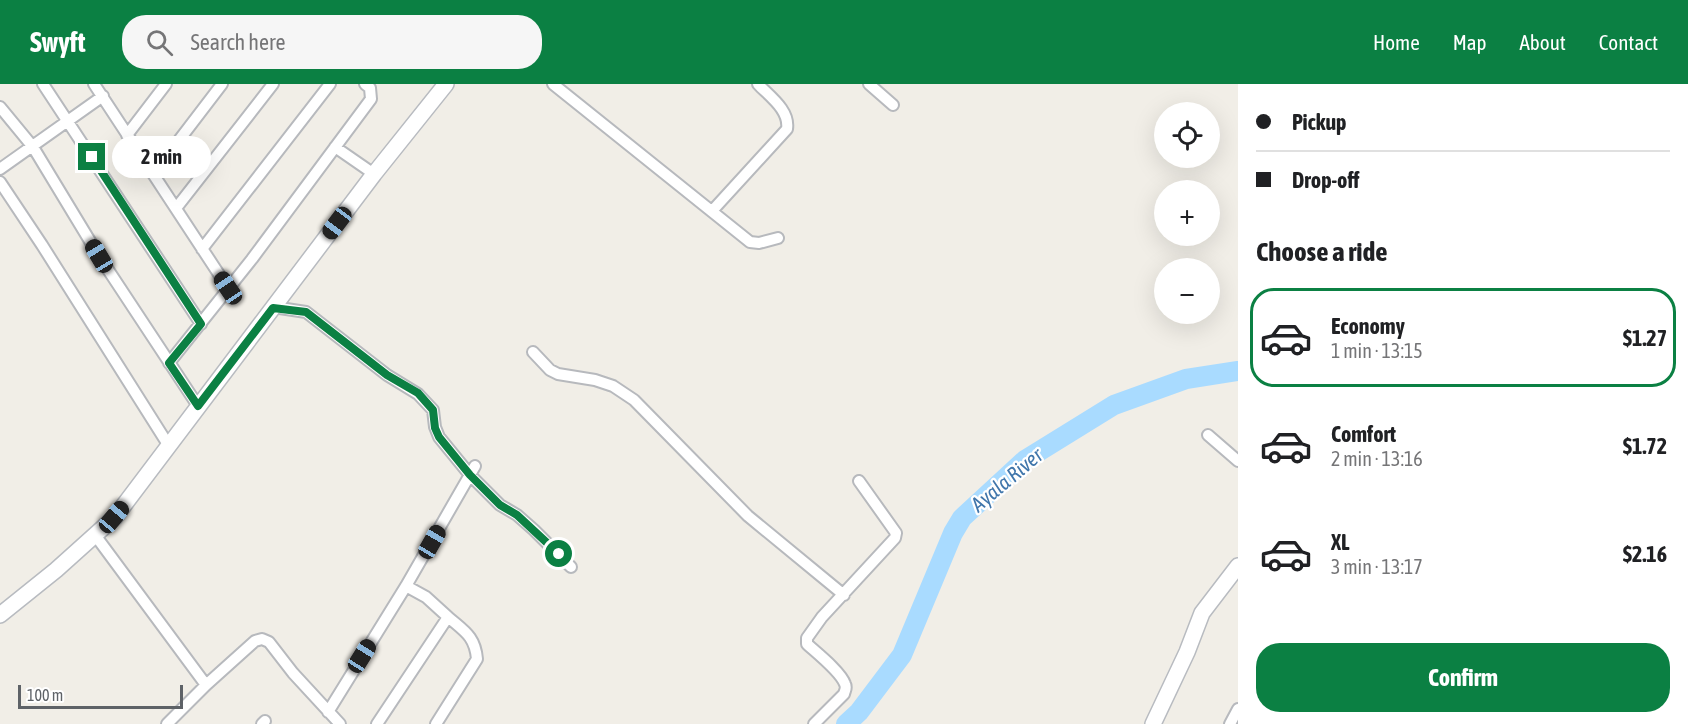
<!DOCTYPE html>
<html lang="en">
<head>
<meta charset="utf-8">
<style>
	:root { --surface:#fff; --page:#f6f6f6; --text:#202124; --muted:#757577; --line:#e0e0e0; --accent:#0b8043 }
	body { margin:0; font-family:"Asap Condensed",sans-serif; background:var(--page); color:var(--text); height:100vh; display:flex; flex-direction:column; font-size:22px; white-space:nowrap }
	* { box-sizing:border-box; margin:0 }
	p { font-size:20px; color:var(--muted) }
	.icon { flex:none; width:33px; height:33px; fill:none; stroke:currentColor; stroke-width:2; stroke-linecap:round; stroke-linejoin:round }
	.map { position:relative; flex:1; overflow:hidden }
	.panel { display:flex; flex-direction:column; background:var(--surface); width:450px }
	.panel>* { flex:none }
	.hud { display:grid; align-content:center; height:132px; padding:0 18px; background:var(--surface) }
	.tools { position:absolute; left:1154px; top:18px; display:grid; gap:12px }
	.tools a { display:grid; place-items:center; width:66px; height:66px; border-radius:50%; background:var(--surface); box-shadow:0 6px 24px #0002; font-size:30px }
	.scale { position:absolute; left:18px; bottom:15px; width:165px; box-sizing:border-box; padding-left:6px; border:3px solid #5e6267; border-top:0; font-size:16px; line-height:21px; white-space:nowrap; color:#5e6267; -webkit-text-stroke:4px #fff; paint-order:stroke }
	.end { position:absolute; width:27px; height:27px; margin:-14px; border:8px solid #0b8043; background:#fff; box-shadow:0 0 0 3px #fff }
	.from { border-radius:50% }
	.bubble { position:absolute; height:42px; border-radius:21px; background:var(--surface); box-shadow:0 6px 24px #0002; font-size:20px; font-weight:700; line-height:42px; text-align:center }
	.car { position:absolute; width:18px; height:36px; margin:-18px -9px; border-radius:8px; box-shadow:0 0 4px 2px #0007; background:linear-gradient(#222 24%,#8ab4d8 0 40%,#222 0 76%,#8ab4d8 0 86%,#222 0) }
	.hud b { display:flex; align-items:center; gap:21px; height:57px; font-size:22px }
	.hud b+b { border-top:2px solid var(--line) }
	.hud i { width:15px; height:15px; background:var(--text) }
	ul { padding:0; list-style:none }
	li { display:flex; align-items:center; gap:18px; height:99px; margin:0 12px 9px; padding:0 6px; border:3px solid transparent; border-radius:24px }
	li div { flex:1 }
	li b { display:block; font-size:22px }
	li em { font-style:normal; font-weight:700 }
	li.active { border-color:var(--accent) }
	li>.icon { width:54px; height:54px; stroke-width:1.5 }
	h2 { padding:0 18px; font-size:27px; line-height:72px }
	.cta { display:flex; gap:12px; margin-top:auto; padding:12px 18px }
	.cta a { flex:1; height:69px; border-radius:24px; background:var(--accent); color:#fff; font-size:24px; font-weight:700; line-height:69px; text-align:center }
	header { display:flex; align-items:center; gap:36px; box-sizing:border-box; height:84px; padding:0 30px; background:var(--accent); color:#fff }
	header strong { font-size:28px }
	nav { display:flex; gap:33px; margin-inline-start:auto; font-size:21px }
	.search { width:420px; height:54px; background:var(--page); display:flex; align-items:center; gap:15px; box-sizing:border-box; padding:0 21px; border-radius:24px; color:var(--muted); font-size:22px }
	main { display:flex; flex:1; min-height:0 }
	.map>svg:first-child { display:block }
</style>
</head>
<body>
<header>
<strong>Swyft</strong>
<div class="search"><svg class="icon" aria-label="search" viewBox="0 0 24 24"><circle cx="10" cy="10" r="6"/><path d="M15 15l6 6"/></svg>Search here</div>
<nav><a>Home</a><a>Map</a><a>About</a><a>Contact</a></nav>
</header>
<main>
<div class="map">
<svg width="1238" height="640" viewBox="0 0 1238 640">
	<rect width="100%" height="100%" fill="#f1eee7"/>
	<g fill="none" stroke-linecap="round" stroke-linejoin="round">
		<path stroke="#a9dbff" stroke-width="20" d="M846 640 859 628 902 571 953 449 962 434 1025 376 1114 321 1186 295 1238 287"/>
		<g stroke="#b7b9bd" stroke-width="14">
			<path id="street" d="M43 0 201 240
				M94 0 228 204
				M553 0 750 158 759 159 778 154
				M869 0 893 21
				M0 23 33 63 99 172 198 322
				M127 51 166 0
				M335 63 374 90
				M0 85 103 12
				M154 89 222 0
				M0 98 42 161 169 362
				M177 123 273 0
				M712 127 787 45C790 26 769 12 758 0
				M202 165 330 0
				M273 223 306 228 387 291 418 310 433 326 435 343 439 353 470 391 500 421 517 431 534 446 571 483
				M533 268 550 286 558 290 595 296 613 302 634 316 748 432 844 511
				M169 279 252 175 371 15 370 4 365 0
				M1208 351 1238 377
				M95 451 206 601
				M328 628 406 502 475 382
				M167 640 206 601 255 557 262 555 269 558 293 589 340 640
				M262 640 265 637
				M377 640 448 533 426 513 406 502
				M436 640 477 575C475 552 464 547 448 533
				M814 640 844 610C845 606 847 604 845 600 841 588 817 569 807 560V554L822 533 895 454 896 449 859 397
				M1230 640 1238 625"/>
		</g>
		<g stroke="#b8bbc0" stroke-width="18">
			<path id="secondary" d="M0 531 56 486 115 433 374 90 446 0
				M1153 640 1187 568 1202 529 1238 482"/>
		</g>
		<use href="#street" stroke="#fff" stroke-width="10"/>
		<use href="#secondary" stroke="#fff" stroke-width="15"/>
	</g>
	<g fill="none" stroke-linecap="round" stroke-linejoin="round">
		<path stroke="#0b8043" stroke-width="8" d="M92 73 201 240 169 279 198 322 273 224 306 228 387 291 418 309 433 326 435 344 439 353 470 391 500 421 517 431 559 470"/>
	</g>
	<g text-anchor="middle" stroke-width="4.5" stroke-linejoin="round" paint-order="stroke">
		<g font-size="21" font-style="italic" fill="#4076ab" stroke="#fff">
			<text transform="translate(1007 396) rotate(-40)" y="7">Ayala River</text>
		</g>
	</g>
</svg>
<div class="tools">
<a><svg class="icon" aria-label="locate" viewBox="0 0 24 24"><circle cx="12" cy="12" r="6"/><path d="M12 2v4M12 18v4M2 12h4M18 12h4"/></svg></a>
<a>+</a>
<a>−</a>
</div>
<div class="scale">100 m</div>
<i class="end from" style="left:559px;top:470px"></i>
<i class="end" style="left:92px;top:73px"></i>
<div class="bubble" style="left:112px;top:52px;width:99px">2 min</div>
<i class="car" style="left:337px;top:139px;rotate:217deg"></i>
<i class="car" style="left:99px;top:172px;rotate:329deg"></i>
<i class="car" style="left:228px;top:204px;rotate:326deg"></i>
<i class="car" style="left:114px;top:433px;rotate:40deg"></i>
<i class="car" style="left:432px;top:458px;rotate:30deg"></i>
<i class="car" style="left:362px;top:572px;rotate:32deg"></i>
</div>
<section class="panel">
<div class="hud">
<b><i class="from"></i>Pickup</b>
<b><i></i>Drop-off</b>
</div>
<h2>Choose a ride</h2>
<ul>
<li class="active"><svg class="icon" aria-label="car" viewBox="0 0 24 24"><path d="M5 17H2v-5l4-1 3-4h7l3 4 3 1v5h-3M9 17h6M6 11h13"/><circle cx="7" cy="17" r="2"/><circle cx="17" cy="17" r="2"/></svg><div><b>Economy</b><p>1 min · 13:15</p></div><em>$1.27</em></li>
<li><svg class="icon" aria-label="car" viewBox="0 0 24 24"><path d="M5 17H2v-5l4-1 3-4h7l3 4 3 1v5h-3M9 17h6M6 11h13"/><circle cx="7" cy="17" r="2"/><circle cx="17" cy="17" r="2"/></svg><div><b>Comfort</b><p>2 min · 13:16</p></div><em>$1.72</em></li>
<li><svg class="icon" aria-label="car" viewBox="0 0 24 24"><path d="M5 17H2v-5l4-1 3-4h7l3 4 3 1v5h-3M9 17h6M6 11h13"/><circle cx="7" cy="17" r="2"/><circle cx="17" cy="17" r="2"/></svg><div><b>XL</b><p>3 min · 13:17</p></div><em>$2.16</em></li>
</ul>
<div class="cta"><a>Confirm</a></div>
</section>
</main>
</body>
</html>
